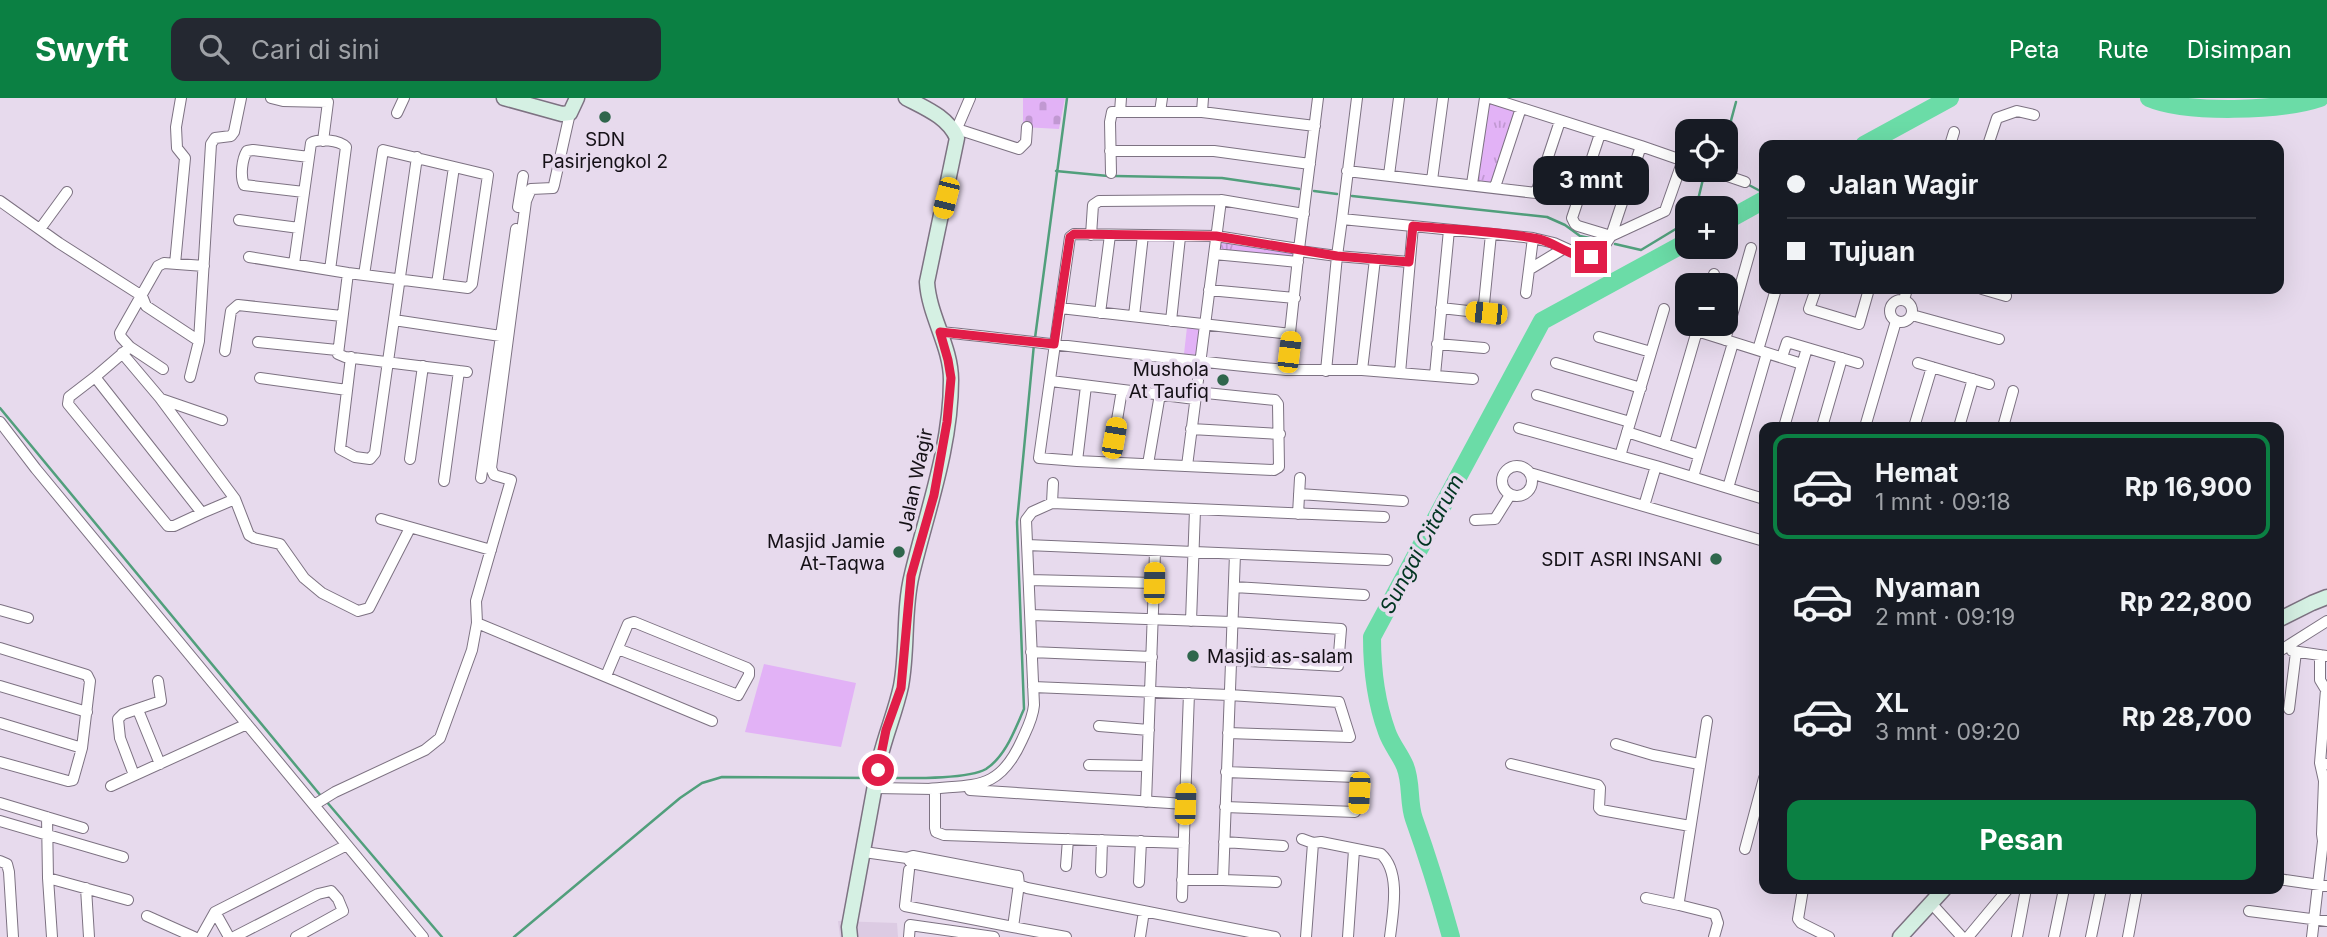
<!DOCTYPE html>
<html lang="id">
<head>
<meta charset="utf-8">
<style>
	:root { --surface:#171b24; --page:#242831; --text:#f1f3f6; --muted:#9ea1a6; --line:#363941; --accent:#0b8043 }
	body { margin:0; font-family:Inter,sans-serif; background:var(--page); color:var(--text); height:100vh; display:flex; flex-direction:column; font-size:26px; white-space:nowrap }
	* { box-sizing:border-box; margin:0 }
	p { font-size:23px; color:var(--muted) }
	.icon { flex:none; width:38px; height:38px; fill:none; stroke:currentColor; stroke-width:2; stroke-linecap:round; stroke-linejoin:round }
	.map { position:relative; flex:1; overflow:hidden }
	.sheet { position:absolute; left:1759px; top:324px; width:525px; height:472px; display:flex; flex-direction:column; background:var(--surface); border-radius:14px; box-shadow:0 7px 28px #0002 }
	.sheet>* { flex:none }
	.guide { position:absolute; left:1759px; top:42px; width:525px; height:154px; border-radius:14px; box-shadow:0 7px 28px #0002; display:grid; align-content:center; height:154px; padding:0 28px; background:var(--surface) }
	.tools { position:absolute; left:1675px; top:21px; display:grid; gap:14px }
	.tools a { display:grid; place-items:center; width:63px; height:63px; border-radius:14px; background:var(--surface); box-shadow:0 7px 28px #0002; font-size:35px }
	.end { position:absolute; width:32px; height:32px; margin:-16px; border:9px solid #e11d48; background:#fff; box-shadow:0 0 0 4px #fff }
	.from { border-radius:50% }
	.bubble { position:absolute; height:49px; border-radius:14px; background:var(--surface); box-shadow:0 7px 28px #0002; font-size:23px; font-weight:700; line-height:49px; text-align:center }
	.car { position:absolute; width:21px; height:42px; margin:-21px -10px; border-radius:9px; box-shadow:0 0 5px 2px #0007; background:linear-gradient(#f5c518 24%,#345 0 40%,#f5c518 0 76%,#345 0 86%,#f5c518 0) }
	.guide b { display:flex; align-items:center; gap:24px; height:66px; font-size:26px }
	.guide b+b { border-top:2px solid var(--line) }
	.guide i { width:18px; height:18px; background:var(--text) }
	ul { padding:12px 0 0; list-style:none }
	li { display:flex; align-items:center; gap:21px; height:105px; margin:0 14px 10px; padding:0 14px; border:4px solid transparent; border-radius:14px }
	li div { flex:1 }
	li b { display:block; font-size:26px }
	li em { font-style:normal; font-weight:700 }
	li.active { border-color:var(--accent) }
	li>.icon { width:63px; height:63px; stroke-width:1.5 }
	.button { display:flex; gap:14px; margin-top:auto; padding:14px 28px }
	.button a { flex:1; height:80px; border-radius:14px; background:var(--accent); color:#fff; font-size:28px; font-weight:700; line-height:80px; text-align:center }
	header { display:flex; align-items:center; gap:42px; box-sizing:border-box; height:98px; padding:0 35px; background:var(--accent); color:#fff }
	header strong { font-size:33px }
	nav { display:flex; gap:38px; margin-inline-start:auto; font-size:24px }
	.search { width:490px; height:63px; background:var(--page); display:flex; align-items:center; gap:18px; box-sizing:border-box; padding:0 24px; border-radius:14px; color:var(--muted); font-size:26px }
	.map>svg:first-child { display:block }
</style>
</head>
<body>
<header>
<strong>Swyft</strong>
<div class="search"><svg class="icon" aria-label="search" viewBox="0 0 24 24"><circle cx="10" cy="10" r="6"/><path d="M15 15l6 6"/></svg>Cari di sini</div>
<nav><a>Peta</a><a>Rute</a><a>Disimpan</a></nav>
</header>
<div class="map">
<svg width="2327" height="839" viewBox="0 0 2327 839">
	<defs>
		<pattern id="grass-tufts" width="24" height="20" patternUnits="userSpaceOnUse" patternTransform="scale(1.75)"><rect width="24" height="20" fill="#e2b2f6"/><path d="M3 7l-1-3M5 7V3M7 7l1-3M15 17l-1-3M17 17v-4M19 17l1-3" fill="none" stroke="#c198d2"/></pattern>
		<pattern id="cemetery-stones" width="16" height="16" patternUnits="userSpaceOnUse" patternTransform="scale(1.75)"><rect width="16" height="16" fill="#e2b2f6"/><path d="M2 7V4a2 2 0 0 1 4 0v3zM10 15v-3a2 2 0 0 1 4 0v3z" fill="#c198d2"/></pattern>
	</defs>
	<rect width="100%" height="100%" fill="#e7daed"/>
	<path fill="#dccbe3" d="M838 823 897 825 898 839H840Z"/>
	<path fill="url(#grass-tufts)" d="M1485 0 1521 10 1495 89 1472 86Z
		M1216 138 1299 151 1298 164 1214 156Z"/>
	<path fill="url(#cemetery-stones)" d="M1023 0H1065L1059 31 1023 29Z"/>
	<path fill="#e2b2f6" d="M1187 229 1200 230 1197 257 1184 256Z
		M764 566 856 585 841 649 745 634Z"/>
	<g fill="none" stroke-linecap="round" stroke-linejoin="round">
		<path stroke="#519f7c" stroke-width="2.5" d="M1726 41 1736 4
			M1056 73 1108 78
			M1115 78 1222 80 1299 91
			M1747 86 1764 95
			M1314 93 1337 96
			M1352 98 1547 119 1565 127 1580 138 1599 142
			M1696 110 1705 73
			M1615 146 1641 152 1679 129 1687 118
			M1035 240 1067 0
			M0 310 321 698
			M882 680C905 680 967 682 986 671 1006 658 1015 631 1024 611L1017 424 1034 246
			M326 703 442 839
			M514 839 680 700 702 685 722 679 872 680"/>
		<path stroke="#6bdca7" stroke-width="18" d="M2149 0C2186 16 2282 13 2320 0
			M1864 47 1950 0
			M1726 123 1764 102
			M1451 839C1440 799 1428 760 1414 721 1408 704 1412 685 1405 668 1400 656 1391 646 1387 634 1376 604 1372 570 1372 539L1542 223 1687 144"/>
		<g stroke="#7d7282" stroke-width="12">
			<path id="street" d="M271 0 283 3 328 4 323 43
				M1203 0 1202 14 1315 28
				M1318 0 1299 151 1286 272H1362L1473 281
				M1120 14 1121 0
				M1160 14 1162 0
				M397 15 404 0
				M957 31 1019 51 1026 44 1027 29
				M955 35 970 0
				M1600 36 1572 120 1575 126 1578 128 1611 138 1665 113 1683 62
				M1950 47 1954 34
				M1988 47 1997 20 2017 13 2034 17
				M1641 48 1687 64
				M1110 53H1214L1310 66
				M1710 72 1745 84
				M1347 73 1536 95 1560 23
				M1111 75 1110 24 1112 14H1202
				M1389 77 1399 0
				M1432 82 1443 0
				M1472 86 1485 0
				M1495 89 1521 10
				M304 94 244 87C240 78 242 61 247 53L253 52 309 59
				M0 103 59 145 142 198 146 208 199 243 211 46 215 40 231 38 234 34 241 0
				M518 109 523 78
				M1342 121 1357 0
				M239 122 299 130
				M40 131 67 94
				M1091 137 1093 107 1099 103 1221 102 1304 116
				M1299 153 1337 158 1342 121 1533 140 1554 145 1587 160 1603 150 1611 138 1641 48 1490 0
				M1214 156 1298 164
				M249 159 348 175 468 190 472 186 488 77 383 52 364 177
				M175 166 185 60 177 50 176 29 181 0
				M294 166 311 45C319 40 339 42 346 49L330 172
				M1530 171 1563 151
				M348 175 338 256 345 259 467 274
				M437 186 454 69
				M1711 187 1714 176
				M1816 191 1809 211 1859 226 1869 191
				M1982 191 2006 198
				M1209 192 1295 200
				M1526 195 1533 140
				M1890 213a11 11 0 1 1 22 0a11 11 0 1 1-22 0Z
				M1904 202 1907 191
				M1484 206 1491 136
				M1060 210 1291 236
				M1441 210 1486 215
				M1100 215 1110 137
				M1912 217 1999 241
				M1134 218 1143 137
				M394 222 507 239
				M1171 223 1180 139
				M1697 233 1802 266
				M940 234C1056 245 1171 262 1286 272
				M1599 239 1651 254
				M1725 242 1751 150
				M258 244 337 252
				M1437 246 1484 250
				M130 249 121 239 120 235 158 168 164 165 204 168
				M1758 252 1776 191
				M225 253 231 213 238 207 342 218
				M122 255 160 300 235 401 249 437 254 440 280 446 304 480 322 495 358 513 369 510 410 430
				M351 259 340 351 355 359 370 361 375 355 417 59
				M1782 259 1787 244 1858 265
				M1556 265 1641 290
				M1918 265 1989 286
				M163 271 130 249 95 279 202 415 235 401
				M1362 272 1375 161
				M1326 273 1337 158 1409 164
				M1400 275 1413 128
				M1435 277 1449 132
				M95 279 69 299 68 306 168 428H174L202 415
				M190 279 199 243
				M260 280 347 292
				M1051 283 1195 301
				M1196 294 1275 302 1278 306 1279 369 1274 372 1077 363 1039 360 1070 139 1074 136 1216 138 1299 151
				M1537 297 1630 324
				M161 301 222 322
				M0 324 36 371 423 839
				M1784 329 1807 250
				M1822 329 1842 260
				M1865 329 1896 223
				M1914 329 1932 269
				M1959 329 1973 281
				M2003 329 2013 293
				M1519 330 1656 368 1644 408
				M1191 331 1280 336
				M1627 334 1699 357
				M1664 346 1699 226
				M1620 358 1664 211
				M410 361 423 268
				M1077 363 1086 288
				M1110 364 1122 292
				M1148 366 1160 296
				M1502 383a15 15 0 1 1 30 0a15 15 0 1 1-30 0Z
				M1187 368 1221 102
				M1656 368 1764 401
				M1530 375 1764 443
				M1693 379 1733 245
				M481 380 516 131
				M444 383 459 273
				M1728 390 1767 255
				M1299 396 1403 403
				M1052 405 1053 385
				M1298 416 1300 380
				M381 421 491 452
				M1475 422 1495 421 1510 397
				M1027 447 1387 462
				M1029 482 1154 485 1155 453
				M1234 489 1364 497
				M0 512 28 520
				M1031 517 1232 524 1341 531 1338 568 1230 562
				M1191 523 1195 412
				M477 525 712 623
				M0 550 87 577 90 583 82 650 73 682 68 683 0 664
				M2292 553 2327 558
				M1031 554 1152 559
				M2278 554 2327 523
				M2320 557V582L2326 592 2320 665 2327 666
				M606 578 628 526 634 524 747 570 749 572V577L738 597 618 551
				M0 588 87 614
				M1033 589 1229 597 1339 604 1350 639 1228 635
				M2289 611 2296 554
				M138 612 160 666
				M1707 623 1679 803V807L1715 816 1718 825 1714 839
				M0 625 82 650
				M1099 628 1149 632
				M1616 646 1653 657 1699 666
				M2320 665 2324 683 2322 736 2323 743 2327 746
				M1511 666 1598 687 1600 690 1599 710 1601 712 1690 728
				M1089 667 1147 668
				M134 677 120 640 118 621 123 616 161 603 158 583
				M111 688 247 626
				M875 690 934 691
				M929 691C976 686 999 693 1022 642 1027 631 1033 620 1034 607L1026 422 1032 414 1052 405 1384 419
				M935 691V730L936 734 944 737 1184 745
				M970 692 1185 706 1182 799
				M1146 704 1154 485
				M0 705 83 730
				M1185 706 1189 595
				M314 707 335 694 425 652 440 640 472 552 477 525 476 503 511 382 494 377 491 370 526 103 531 91 553 90 554 87 570 15
				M1225 709 1355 714 1358 709 1359 681 1356 679 1226 674
				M47 719 48 780 52 839
				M0 723 123 759
				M1302 741 1313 745 1321 744 1381 756C1401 774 1393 814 1390 839
				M1224 744 1283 748
				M1745 751 1764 680
				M864 754 907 760 911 765 1015 785 1027 790 1275 839
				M907 760 913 758 1018 778 1019 786 1013 829 905 808 909 772
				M0 763 7 766 9 774 13 839
				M1066 768 1068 741
				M1101 774 1102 742
				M48 780 128 802
				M2278 781 2327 788
				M1182 782H1223L1235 456
				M1223 782 1276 784
				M1139 784 1141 743
				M86 790 89 839
				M1803 791 1798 821 1801 825 1829 839
				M1646 800 1679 807
				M1931 805 1962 839
				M2249 813 2327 823
				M215 814 229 839
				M147 818 194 839
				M1013 829 1066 839
				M201 839 215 814 347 747
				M234 839 318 796 331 793 338 801 343 813 296 839
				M909 839 910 827 994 839
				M1140 839 1144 813
				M1306 839 1313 745
				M1348 839 1354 752
				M1968 839 2008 791
				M2017 839 2026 791
				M2054 839 2064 791
				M2091 839 2101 791
				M2128 839 2137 791
				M2312 839 2323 743"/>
		</g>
		<g stroke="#7d7282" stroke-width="17">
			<path id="secondary" d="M504 0 562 16 570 15 577 0
				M2278 522 2312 505 2327 499
				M850 839 849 829 880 660C886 635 896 612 901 588 908 551 903 512 912 476 927 413 951 349 951 282 951 248 929 218 927 184L957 40C948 19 925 10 906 0
				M1900 839 1944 791"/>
		</g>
		<use href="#street" stroke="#fff" stroke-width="10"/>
		<use href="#secondary" stroke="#d5f0e3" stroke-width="14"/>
	</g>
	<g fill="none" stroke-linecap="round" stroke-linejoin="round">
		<path stroke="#e11d48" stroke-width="9" d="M878 672 886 632 901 590 911 478 934 397 947 324 951 280 948 262 940 234 1054 246 1070 139 1074 136 1216 138 1337 158 1409 164 1413 128C1455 132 1498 133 1539 141 1556 145 1573 161 1591 159"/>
	</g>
	<g fill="#2f664c" stroke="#e7daed" stroke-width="2.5">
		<circle cx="605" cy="19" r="7"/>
		<circle cx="1223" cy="282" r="7"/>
		<circle cx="899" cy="454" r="7"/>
		<circle cx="1716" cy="461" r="7"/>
		<circle cx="1193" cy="558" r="7"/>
	</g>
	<g text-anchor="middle" stroke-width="7" stroke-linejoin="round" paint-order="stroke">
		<g font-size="19" fill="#141016" stroke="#e7daed" text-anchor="end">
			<text x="605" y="48" text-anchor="middle">SDN<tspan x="605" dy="22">Pasirjengkol 2</tspan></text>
			<text x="1209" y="278">Mushola<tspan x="1209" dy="22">At Taufiq</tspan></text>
			<text x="885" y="450">Masjid Jamie<tspan x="885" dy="22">At-Taqwa</tspan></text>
			<text x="1702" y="468">SDIT ASRI INSANI</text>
			<text x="1207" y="565" text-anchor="start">Masjid as-salam</text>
		</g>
		<g font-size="19" fill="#141016" stroke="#e7daed">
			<text transform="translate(915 382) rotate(-78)" y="7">Jalan Wagir</text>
		</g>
		<g font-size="21" font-style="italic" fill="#013521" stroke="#e7daed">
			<text transform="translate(1422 446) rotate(-62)" y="7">Sungai Citarum</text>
		</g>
	</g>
</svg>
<div class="tools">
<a><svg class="icon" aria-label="locate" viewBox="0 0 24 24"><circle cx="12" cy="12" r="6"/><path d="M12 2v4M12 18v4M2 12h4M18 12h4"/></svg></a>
<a>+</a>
<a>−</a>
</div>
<i class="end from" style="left:878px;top:672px"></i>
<i class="end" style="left:1591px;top:159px"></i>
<div class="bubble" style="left:1533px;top:58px;width:116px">3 mnt</div>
<i class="car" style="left:946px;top:100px;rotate:194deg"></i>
<i class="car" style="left:1486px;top:215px;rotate:276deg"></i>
<i class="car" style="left:1289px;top:254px;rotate:7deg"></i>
<i class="car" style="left:1114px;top:340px;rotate:10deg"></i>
<i class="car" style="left:1154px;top:485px;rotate:1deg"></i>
<i class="car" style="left:1359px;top:695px;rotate:183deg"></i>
<i class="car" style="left:1185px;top:706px;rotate:2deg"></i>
<div class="guide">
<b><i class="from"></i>Jalan Wagir</b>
<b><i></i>Tujuan</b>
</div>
<section class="sheet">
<ul>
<li class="active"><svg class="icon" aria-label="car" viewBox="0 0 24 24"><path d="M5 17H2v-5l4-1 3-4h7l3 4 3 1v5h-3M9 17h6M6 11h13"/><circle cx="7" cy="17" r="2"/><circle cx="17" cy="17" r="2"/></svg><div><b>Hemat</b><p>1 mnt · 09:18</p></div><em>Rp 16,900</em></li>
<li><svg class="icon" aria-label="car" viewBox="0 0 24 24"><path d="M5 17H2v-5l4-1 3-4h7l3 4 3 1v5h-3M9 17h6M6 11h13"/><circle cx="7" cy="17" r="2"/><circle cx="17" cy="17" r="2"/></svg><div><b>Nyaman</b><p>2 mnt · 09:19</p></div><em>Rp 22,800</em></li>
<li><svg class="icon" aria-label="car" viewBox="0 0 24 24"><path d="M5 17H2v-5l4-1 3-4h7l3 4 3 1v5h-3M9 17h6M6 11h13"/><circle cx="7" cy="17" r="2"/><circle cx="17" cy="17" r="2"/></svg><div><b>XL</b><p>3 mnt · 09:20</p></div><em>Rp 28,700</em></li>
</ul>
<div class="button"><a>Pesan</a></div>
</section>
</div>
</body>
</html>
